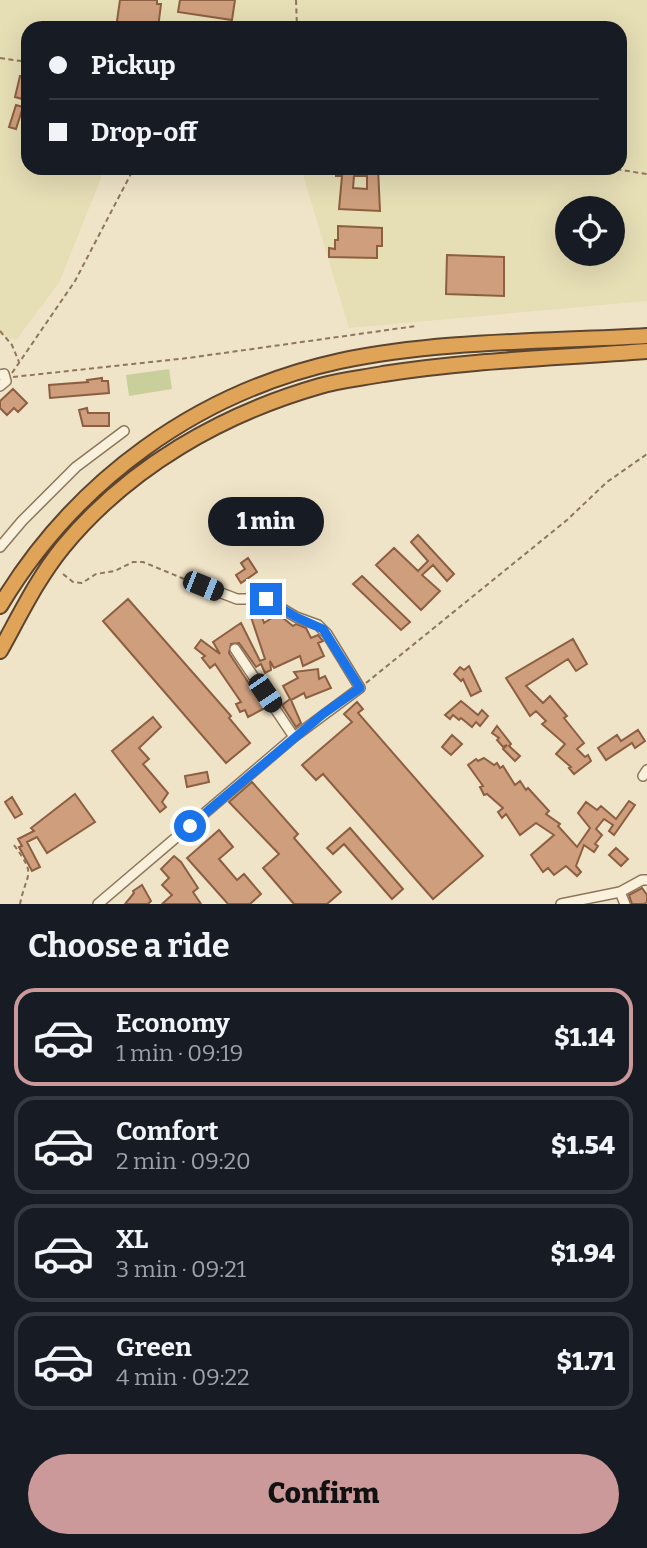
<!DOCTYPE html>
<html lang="en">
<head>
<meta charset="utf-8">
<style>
	:root { --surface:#171b24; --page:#20242c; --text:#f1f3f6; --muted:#9ea1a6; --line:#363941; --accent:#cc999b }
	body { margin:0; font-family:Bitter,serif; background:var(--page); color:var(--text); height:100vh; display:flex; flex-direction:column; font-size:26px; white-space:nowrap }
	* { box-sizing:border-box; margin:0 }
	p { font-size:23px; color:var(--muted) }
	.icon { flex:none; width:38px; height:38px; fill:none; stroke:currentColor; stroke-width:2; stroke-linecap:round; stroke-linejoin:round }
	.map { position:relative; height:904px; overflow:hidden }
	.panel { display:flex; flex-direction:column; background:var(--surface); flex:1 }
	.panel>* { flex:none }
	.top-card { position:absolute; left:21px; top:21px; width:606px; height:154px; border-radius:21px; box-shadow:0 7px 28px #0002; display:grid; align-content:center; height:154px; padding:0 28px; background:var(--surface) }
	.buttons { position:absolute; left:555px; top:196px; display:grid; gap:14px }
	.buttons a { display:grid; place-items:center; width:70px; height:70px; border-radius:50%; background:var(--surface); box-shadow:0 7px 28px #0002; font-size:35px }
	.end { position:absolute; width:32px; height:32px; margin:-16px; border:9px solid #1a73e8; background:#fff; box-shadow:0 0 0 4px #fff }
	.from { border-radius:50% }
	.bubble { position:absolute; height:49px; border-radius:24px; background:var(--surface); box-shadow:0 7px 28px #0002; font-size:23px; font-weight:800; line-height:49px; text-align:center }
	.car { position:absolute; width:21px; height:42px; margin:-21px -10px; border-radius:9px; box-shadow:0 0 5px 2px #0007; background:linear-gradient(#222 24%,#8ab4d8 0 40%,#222 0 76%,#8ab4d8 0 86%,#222 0) }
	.top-card b { display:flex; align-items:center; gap:24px; height:66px; font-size:26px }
	.top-card b+b { border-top:2px solid var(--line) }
	.top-card i { width:18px; height:18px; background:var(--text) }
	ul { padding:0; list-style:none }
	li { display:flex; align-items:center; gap:21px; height:98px; margin:0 14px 10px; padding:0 14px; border:4px solid var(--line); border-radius:21px }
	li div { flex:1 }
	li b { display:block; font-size:26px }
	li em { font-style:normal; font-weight:800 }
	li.current { border-color:var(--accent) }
	li>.icon { width:63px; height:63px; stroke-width:1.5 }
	h2 { padding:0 28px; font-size:32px; line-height:84px }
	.action { display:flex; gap:14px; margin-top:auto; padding:14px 28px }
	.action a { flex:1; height:80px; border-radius:42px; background:var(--accent); color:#111; font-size:28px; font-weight:800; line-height:80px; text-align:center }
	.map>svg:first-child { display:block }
</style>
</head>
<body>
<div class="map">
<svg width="647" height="904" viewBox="0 0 647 904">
	<rect width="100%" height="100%" fill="#f0e4c8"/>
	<path fill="#e6deb5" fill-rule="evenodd" d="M0 0H647V301L349 328 301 168H620V28H28V168H105L59 283 16 340 0 335ZM567 208H612V254H567Z"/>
	<path fill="#c9cf9b" d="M169 369 172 389 129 396 126 375Z"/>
	<path fill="#cf9f7d" stroke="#8d5f41" stroke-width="2" fill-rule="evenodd" d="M120 0H157V4H161L158 28H116Z
		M180 0H235L232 20 178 12Z
		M20 76 28 78V92L24 91 22 99 15 97Z
		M16 105 23 107 16 129 9 127Z
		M336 168H378L380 211 339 209 342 176H336ZM354 176H367V189L353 188Z
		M338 226 382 228V246H377V258L329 257V248L335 249V240H338Z
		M447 255 504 257V296L446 294Z
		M102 378V381H108L109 393 50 398 49 385 88 382 87 380Z
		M13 389 27 403 18 412 14 408 7 415 0 408V401Z
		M87 408 88 413H109V426H83L79 410Z
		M256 502 259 506 260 504 273 518 258 532 250 523 259 515 251 506Z
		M418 535 454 574 447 581 433 565 422 575 440 591 421 610 376 565 394 548 418 571 428 561 411 542Z
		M248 558 257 572 241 583 236 575 245 569 241 563Z
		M362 576 410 622 401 630 353 584Z
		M128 599 231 716 229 718 250 743 226 763 103 621Z
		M259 608 264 623 278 614 293 626 296 624 306 628 311 638 318 635 323 641 318 643 324 656 303 666 300 656 274 668 270 661 271 670 265 673 261 664 256 667 239 643 231 644 229 653 265 708 248 717 245 710 240 712 236 704 241 702 215 664 210 668 202 658 205 656 195 648 201 640 220 654 213 642 241 623 260 661 265 659 249 611Z
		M573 639 587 664 576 671 568 659 526 686 543 703 550 696 567 716 564 718 584 743 577 749 585 757 588 755 591 761 574 774 569 768 571 767 556 754 565 744 542 724 546 721 536 711 530 716 506 678Z
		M469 666 481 691 471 696 463 679 461 681 454 674 460 667 464 670Z
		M318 669 319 679 325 676 331 688 306 698 304 693 291 700 301 723 296 727 282 705 290 699 283 686 298 678 294 672Z
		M461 701 478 715 482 710 488 716 480 726 476 722 472 727 461 718 459 720 453 715 450 719 445 715Z
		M357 702 363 709 358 713 483 856 433 899 323 774 316 780 302 765 352 722 344 714Z
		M153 717 161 727 139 748 149 759 143 764 168 793 162 802 166 807 160 812 112 751Z
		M497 726 511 744 509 746 520 756 515 761 503 749 507 745 503 747 497 740 499 738 492 733Z
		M638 730 645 741 635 748 632 743 606 760 598 748 617 735 621 741Z
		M452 735 462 744 451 755 442 747Z
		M484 758 494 765 497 763 500 768 503 766 515 785 520 781 526 790 528 788 549 811 546 814 560 824 558 826 577 847 590 828 578 813 586 802 597 810 601 806 616 819 629 801 635 805 614 835 609 831 613 825 604 819 596 829 602 835 595 844 598 846 594 852 584 845 576 866 581 872 577 876 566 866 554 875 548 868 543 872 531 855 554 835 536 823 520 835 506 814 502 818 498 812 503 808 487 794 484 795 480 787 483 786 468 765 476 759 478 761Z
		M207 772 209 782 187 787 185 776Z
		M252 782 298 834 294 838 341 892 327 904H294L263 868 279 854 229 802Z
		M75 794 95 822 47 853 37 837 27 842 40 867 32 871 19 847 22 846 18 839 34 831 31 828Z
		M12 797 22 814 15 818 5 802Z
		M350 828 403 889 392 899 344 844 333 854 327 848Z
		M219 830 233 847 219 859 237 880 244 874 261 894 250 904H228L187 858Z
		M616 848 628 859 621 866 609 855Z
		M174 856 181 862 198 888 193 892 201 904H162L172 895 162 885 169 878 161 869Z
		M142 885 151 901 148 904H125L134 893 133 891Z
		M642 888 647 895V902L644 904H632L629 895Z"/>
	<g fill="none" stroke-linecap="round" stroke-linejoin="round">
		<g stroke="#8d765c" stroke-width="12">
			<path id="minor" d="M0 375 4 374 6 381 0 386
				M0 547 22 521 76 467 124 431
				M235 649 294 737
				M643 776 647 770
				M620 892 625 904
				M98 904 294 737 360 688 327 634 318 625 296 617 266 599H237L203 586
				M561 904 620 892 642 880H647"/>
		</g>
		<g stroke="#5b4430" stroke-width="18">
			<path id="highway" d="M0 606C75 481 197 392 340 361 440 340 545 342 647 336
				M0 651C20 615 37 579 63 547 129 467 222 414 320 386 340 380 362 378 383 374 470 360 559 358 647 351"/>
		</g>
		<path stroke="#8d765c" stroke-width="2" stroke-dasharray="5 3.5" stroke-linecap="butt" d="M296 0 297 28
			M0 58 28 62
			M608 168 647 174
			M0 331 12 345 19 362
			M12 373 75 281 134 168
			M13 377 188 358 416 326
			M63 574 73 582 82 583 96 574 115 571 133 562H143L194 583
			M366 683 567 520 607 482 647 454
			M14 845C37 877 27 870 20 904"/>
		<use href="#minor" stroke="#faf1dc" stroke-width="9"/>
		<use href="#highway" stroke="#e0a458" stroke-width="14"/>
	</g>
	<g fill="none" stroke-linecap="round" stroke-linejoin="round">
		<path stroke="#1a73e8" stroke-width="9" d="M190 826 323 714 360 688 323 629 296 617 266 599"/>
	</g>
</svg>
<div class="buttons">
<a><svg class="icon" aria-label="locate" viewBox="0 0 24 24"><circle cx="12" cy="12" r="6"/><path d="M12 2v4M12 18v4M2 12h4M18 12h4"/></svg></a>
</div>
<i class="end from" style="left:190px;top:826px"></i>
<i class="end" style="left:266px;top:599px"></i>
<div class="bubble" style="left:208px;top:497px;width:116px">1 min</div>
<i class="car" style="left:203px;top:586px;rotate:112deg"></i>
<i class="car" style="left:265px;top:693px;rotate:146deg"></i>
<div class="top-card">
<b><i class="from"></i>Pickup</b>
<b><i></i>Drop-off</b>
</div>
</div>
<section class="panel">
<h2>Choose a ride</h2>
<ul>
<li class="current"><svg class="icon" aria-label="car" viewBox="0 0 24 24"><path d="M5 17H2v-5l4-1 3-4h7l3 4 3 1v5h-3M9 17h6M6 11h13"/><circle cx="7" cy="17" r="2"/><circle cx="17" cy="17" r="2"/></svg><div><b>Economy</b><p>1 min · 09:19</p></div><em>$1.14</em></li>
<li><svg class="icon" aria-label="car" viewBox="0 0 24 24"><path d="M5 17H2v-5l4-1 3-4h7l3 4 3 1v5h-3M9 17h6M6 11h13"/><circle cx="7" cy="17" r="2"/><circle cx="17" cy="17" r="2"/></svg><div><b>Comfort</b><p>2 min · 09:20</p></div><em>$1.54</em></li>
<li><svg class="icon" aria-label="car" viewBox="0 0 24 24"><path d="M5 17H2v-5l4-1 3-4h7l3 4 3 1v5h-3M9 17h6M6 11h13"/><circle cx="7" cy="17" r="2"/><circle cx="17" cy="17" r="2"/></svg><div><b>XL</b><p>3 min · 09:21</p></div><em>$1.94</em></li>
<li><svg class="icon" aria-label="car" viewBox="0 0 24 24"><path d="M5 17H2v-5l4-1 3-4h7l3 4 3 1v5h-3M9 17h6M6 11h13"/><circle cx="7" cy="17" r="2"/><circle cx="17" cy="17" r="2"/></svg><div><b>Green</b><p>4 min · 09:22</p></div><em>$1.71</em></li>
</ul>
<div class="action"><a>Confirm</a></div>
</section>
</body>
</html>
